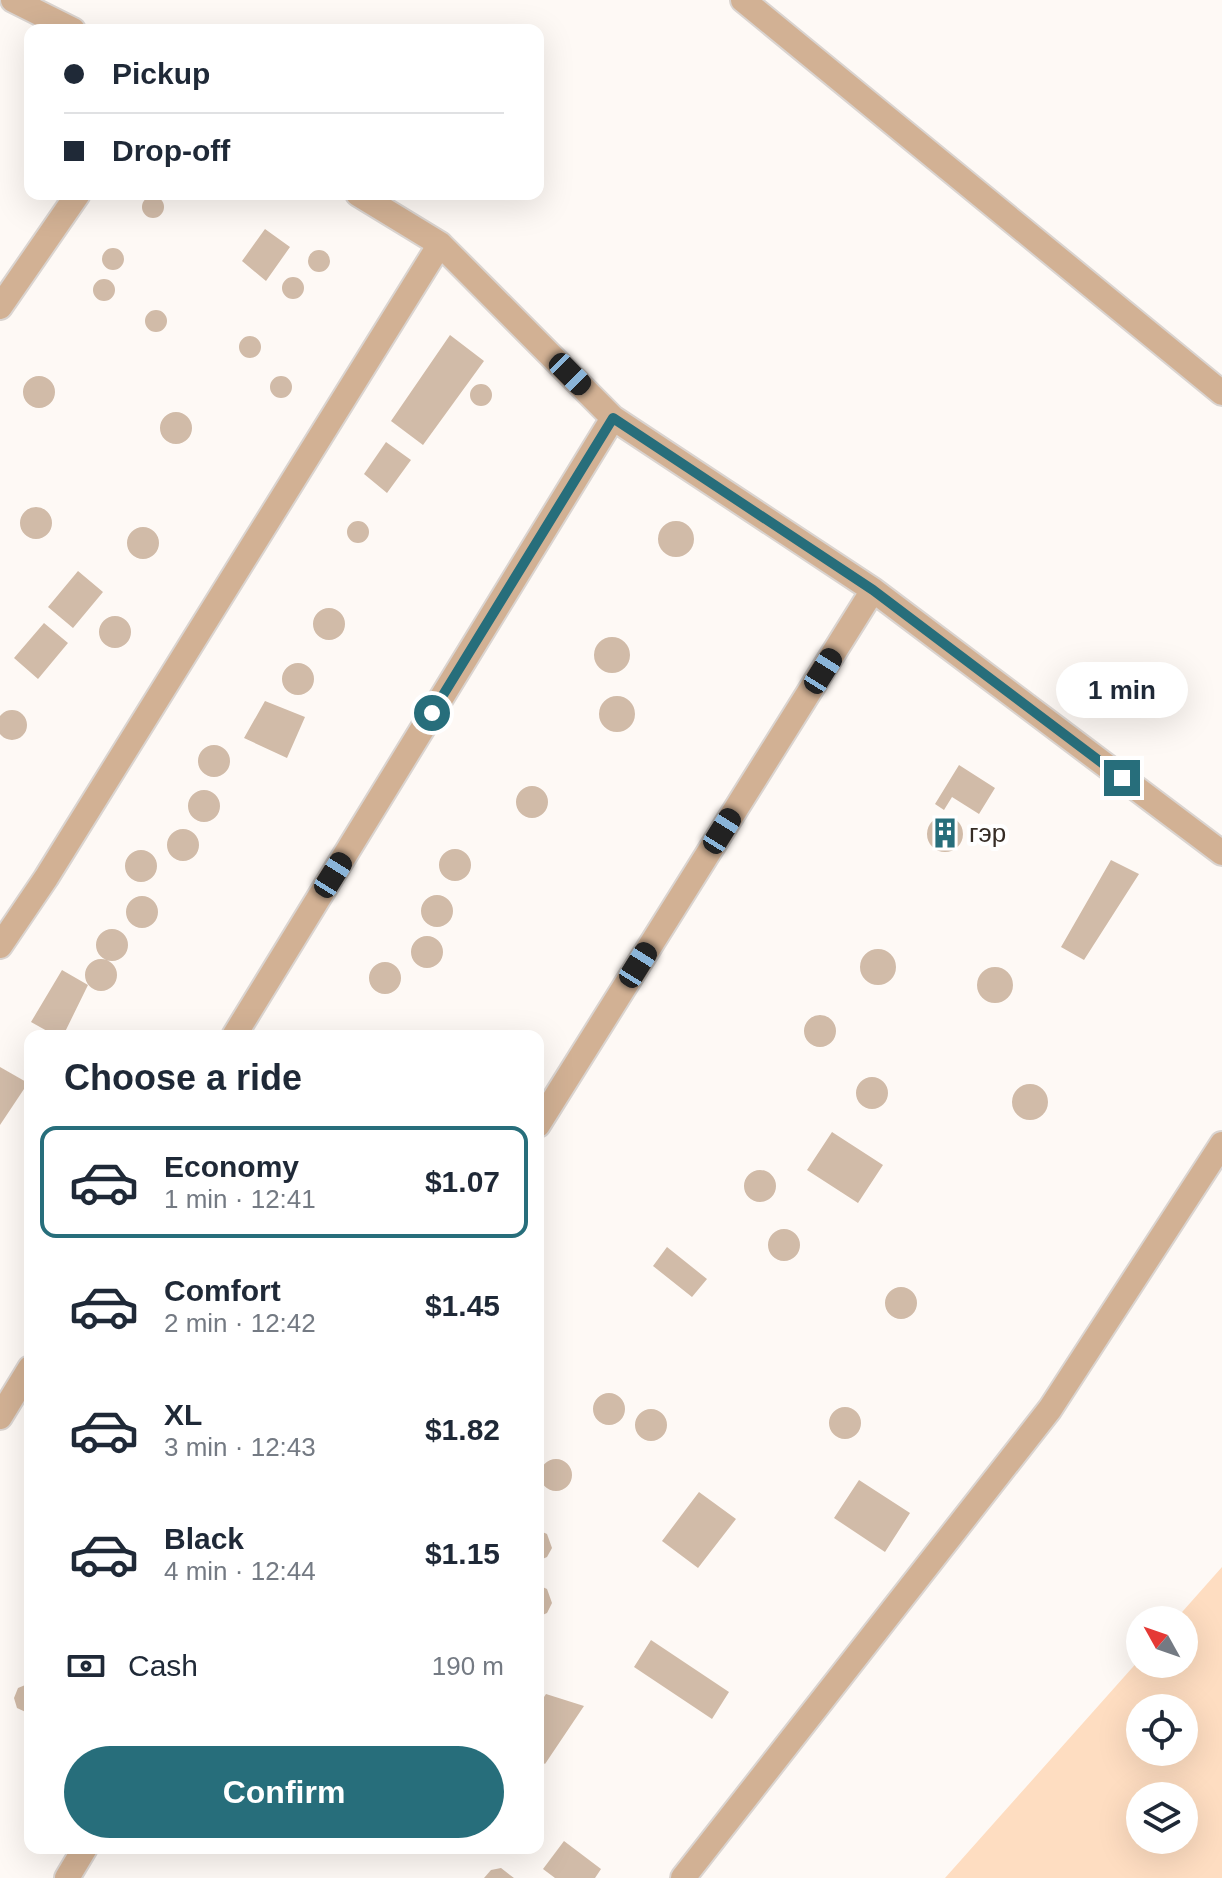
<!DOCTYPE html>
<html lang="en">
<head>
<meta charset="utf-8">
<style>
	:root { --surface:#fff; --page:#f2f2f3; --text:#1f2937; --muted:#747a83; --line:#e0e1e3; --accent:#276e7b }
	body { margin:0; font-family:Arial,sans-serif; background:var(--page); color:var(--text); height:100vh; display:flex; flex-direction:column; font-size:30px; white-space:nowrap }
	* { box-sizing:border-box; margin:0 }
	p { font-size:26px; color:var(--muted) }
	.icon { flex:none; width:44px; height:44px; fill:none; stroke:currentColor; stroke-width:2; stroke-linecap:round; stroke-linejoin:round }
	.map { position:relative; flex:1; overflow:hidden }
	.sheet { position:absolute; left:24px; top:1030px; width:520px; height:824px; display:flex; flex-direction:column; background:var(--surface); border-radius:16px; box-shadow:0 8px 32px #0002 }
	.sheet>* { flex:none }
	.guide { position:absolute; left:24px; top:24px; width:520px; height:176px; border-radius:16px; box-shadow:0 8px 32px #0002; display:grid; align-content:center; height:176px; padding:0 40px; background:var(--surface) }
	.needle { width:52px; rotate:310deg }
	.buttons { position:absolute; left:1126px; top:1606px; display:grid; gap:16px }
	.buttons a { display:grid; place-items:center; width:72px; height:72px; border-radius:50%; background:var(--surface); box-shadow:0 8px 32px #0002; font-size:40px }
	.end { position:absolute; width:36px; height:36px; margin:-18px; border:10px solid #276e7b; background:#fff; box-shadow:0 0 0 4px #fff }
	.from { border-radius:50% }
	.bubble { position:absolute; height:56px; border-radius:28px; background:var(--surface); box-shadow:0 8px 32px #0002; font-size:26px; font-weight:800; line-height:56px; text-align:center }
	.car { position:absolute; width:24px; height:48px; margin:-24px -12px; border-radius:10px; box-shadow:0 0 6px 2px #0007; background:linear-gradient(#222 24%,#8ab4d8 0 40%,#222 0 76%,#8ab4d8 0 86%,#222 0) }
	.guide b { display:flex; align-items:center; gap:28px; height:76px; font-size:30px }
	.guide b+b { border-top:2px solid var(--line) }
	.guide i { width:20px; height:20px; background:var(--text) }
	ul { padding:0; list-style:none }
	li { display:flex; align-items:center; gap:24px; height:112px; margin:0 16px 12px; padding:0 24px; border:4px solid transparent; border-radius:16px }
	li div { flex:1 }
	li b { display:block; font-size:30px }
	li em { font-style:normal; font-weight:800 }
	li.on { border-color:var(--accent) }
	li>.icon { width:72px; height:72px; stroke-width:1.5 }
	h2 { padding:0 40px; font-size:36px; line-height:96px }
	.pay { display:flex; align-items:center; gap:20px; height:88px; padding:0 40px; font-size:30px }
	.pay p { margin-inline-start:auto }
	.action { display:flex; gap:16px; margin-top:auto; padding:16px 40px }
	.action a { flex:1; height:92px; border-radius:48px; background:var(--accent); color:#fff; font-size:32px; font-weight:800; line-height:92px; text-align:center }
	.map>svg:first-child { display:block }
</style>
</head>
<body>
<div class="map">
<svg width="1222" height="1878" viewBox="0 0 1222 1878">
	<rect width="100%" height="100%" fill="#fef9f5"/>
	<path fill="#feddc1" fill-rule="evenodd" d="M1222 1567V1878H945L1140 1659V1664H1184V1620H1175ZM1140 1708H1184V1752H1140ZM1140 1796H1184V1840H1140Z"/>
	<path fill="#d1bba8" d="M142 207a11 11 0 1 1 22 0a11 11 0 1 1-22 0Z
		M265 229 290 247 266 281 242 261Z
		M102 259a11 11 0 1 1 22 0a11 11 0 1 1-22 0Z
		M308 261a11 11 0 1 1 22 0a11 11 0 1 1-22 0Z
		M282 288a11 11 0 1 1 22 0a11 11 0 1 1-22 0Z
		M93 290a11 11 0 1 1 22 0a11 11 0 1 1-22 0Z
		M145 321a11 11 0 1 1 22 0a11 11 0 1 1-22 0Z
		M450 335 484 361 423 445 391 421Z
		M239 347a11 11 0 1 1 22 0a11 11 0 1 1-22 0Z
		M270 387a11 11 0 1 1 22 0a11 11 0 1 1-22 0Z
		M23 392a16 16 0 1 1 32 0a16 16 0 1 1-32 0Z
		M470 395a11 11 0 1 1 22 0a11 11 0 1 1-22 0Z
		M160 428a16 16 0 1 1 32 0a16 16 0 1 1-32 0Z
		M386 442 411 460 387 493 364 474Z
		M20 523a16 16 0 1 1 32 0a16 16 0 1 1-32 0Z
		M347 532a11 11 0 1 1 22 0a11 11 0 1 1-22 0Z
		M658 539a18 18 0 1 1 36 0a18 18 0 1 1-36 0Z
		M127 543a16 16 0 1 1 32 0a16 16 0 1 1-32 0Z
		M78 571 103 592 73 628 48 607Z
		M313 624a16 16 0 1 1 32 0a16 16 0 1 1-32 0Z
		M99 632a16 16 0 1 1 32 0a16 16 0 1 1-32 0Z
		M44 623 68 643 38 679 14 658Z
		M594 655a18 18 0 1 1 36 0a18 18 0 1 1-36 0Z
		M282 679a16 16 0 1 1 32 0a16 16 0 1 1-32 0Z
		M599 714a18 18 0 1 1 36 0a18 18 0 1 1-36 0Z
		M265 701 305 717 287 758 244 738Z
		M-3 725a15 15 0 1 1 30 0a15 15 0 1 1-30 0Z
		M198 761a16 16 0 1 1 32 0a16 16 0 1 1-32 0Z
		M959 765 995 788 979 814 952 797 944 810 935 804Z
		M516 802a16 16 0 1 1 32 0a16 16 0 1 1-32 0Z
		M188 806a16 16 0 1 1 32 0a16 16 0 1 1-32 0Z
		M927 834a18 18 0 1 1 36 0a18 18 0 1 1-36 0Z
		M167 845a16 16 0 1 1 32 0a16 16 0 1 1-32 0Z
		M439 865a16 16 0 1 1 32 0a16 16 0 1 1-32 0Z
		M125 866a16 16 0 1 1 32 0a16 16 0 1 1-32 0Z
		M1111 860 1139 874 1084 960 1061 947Z
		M421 911a16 16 0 1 1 32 0a16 16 0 1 1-32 0Z
		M126 912a16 16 0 1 1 32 0a16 16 0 1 1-32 0Z
		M96 945a16 16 0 1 1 32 0a16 16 0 1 1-32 0Z
		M411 952a16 16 0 1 1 32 0a16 16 0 1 1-32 0Z
		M860 967a18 18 0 1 1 36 0a18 18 0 1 1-36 0Z
		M85 975a16 16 0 1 1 32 0a16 16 0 1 1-32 0Z
		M369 978a16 16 0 1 1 32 0a16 16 0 1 1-32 0Z
		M977 985a18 18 0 1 1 36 0a18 18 0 1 1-36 0Z
		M62 970 88 985 63 1036H56L31 1022Z
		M804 1031a16 16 0 1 1 32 0a16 16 0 1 1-32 0Z
		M0 1067 28 1083 0 1125Z
		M856 1093a16 16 0 1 1 32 0a16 16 0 1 1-32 0Z
		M1012 1102a18 18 0 1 1 36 0a18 18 0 1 1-36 0Z
		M832 1132 883 1165 858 1203 807 1170Z
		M744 1186a16 16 0 1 1 32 0a16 16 0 1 1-32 0Z
		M768 1245a16 16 0 1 1 32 0a16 16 0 1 1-32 0Z
		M667 1247 707 1279 692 1297 653 1266Z
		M885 1303a16 16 0 1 1 32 0a16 16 0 1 1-32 0Z
		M593 1409a16 16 0 1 1 32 0a16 16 0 1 1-32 0Z
		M829 1423a16 16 0 1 1 32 0a16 16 0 1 1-32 0Z
		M635 1425a16 16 0 1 1 32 0a16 16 0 1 1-32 0Z
		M540 1475a16 16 0 1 1 32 0a16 16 0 1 1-32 0Z
		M859 1480 910 1513 885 1552 834 1518Z
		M699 1492 736 1519 698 1568 662 1541Z
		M538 1530 547 1534 552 1548 547 1557 538 1561Z
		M538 1585 547 1589 552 1603 547 1613 538 1617Z
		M651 1640 729 1692 712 1719 634 1667Z
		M30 1683V1714L17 1708 14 1698 18 1688Z
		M546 1694 584 1706 545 1764 538 1759V1706Z
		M564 1841 601 1869 595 1878H555L543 1869Z
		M501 1868 514 1878H484L491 1870Z"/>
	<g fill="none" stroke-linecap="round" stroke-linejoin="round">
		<g stroke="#dad4d0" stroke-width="28">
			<path id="minor" d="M13 0 73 30
				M743 0 1222 393
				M358 194 440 244 613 418 873 590 1222 853
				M0 307 78 194
				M0 946 46 878 440 244
				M234 1036 613 418
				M538 1125 873 590
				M0 1417 30 1368
				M67 1878 85 1848
				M683 1878 1050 1409 1222 1144"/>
		</g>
		<use href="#minor" stroke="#d2b194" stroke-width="24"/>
	</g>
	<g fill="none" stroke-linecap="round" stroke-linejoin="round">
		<path stroke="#276e7b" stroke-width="10" d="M432 713 613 418 873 590 1122 778"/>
	</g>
	<defs>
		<g id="building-bare" transform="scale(2.4)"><path d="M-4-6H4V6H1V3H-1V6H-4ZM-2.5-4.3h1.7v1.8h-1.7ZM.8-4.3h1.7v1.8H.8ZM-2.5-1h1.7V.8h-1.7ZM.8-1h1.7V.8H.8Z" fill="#276e7b" stroke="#fff" stroke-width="2.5" paint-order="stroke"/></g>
	</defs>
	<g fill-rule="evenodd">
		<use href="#building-bare" x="945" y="833"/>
	</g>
	<g text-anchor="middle" stroke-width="8" stroke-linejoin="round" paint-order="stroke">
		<g font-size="26" fill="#362d26" stroke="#fff" text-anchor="start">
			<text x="969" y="842">гэр</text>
		</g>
	</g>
</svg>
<div class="buttons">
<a><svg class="needle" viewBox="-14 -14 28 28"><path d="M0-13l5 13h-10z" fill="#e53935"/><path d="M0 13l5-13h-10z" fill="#747a83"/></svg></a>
<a><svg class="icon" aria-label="locate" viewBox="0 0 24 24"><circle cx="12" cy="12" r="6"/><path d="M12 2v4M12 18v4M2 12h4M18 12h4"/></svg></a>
<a><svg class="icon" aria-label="layers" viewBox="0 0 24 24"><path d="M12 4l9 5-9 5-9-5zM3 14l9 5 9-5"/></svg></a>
</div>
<i class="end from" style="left:432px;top:713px"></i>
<i class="end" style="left:1122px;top:778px"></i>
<div class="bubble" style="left:1056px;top:662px;width:132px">1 min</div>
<i class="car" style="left:570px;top:374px;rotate:135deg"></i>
<i class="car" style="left:823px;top:671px;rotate:32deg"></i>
<i class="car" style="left:722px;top:831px;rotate:32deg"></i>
<i class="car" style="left:333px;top:875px;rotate:32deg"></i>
<i class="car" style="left:638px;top:965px;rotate:32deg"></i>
<div class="guide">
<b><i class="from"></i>Pickup</b>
<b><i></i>Drop-off</b>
</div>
<section class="sheet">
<h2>Choose a ride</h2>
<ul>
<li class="on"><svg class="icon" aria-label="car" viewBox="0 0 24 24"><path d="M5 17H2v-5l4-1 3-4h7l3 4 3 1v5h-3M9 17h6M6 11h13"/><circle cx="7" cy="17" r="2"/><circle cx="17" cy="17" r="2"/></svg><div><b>Economy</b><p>1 min · 12:41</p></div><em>$1.07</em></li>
<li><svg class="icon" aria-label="car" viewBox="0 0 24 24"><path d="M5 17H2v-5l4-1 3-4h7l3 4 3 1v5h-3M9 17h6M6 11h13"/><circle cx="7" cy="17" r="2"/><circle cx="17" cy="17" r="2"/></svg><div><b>Comfort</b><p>2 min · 12:42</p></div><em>$1.45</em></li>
<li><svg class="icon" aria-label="car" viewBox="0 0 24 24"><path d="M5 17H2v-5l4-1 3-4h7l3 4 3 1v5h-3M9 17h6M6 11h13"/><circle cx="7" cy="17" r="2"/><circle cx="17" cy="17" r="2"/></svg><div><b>XL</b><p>3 min · 12:43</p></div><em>$1.82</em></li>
<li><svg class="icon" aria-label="car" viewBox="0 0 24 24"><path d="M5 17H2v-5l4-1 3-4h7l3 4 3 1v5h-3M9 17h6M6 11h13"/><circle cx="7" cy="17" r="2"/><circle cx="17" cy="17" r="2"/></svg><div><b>Black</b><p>4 min · 12:44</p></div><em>$1.15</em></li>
</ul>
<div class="pay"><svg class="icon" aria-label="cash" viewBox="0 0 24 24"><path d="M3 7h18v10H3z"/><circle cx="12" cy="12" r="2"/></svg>Cash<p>190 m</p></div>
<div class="action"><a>Confirm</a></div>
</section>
</div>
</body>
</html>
